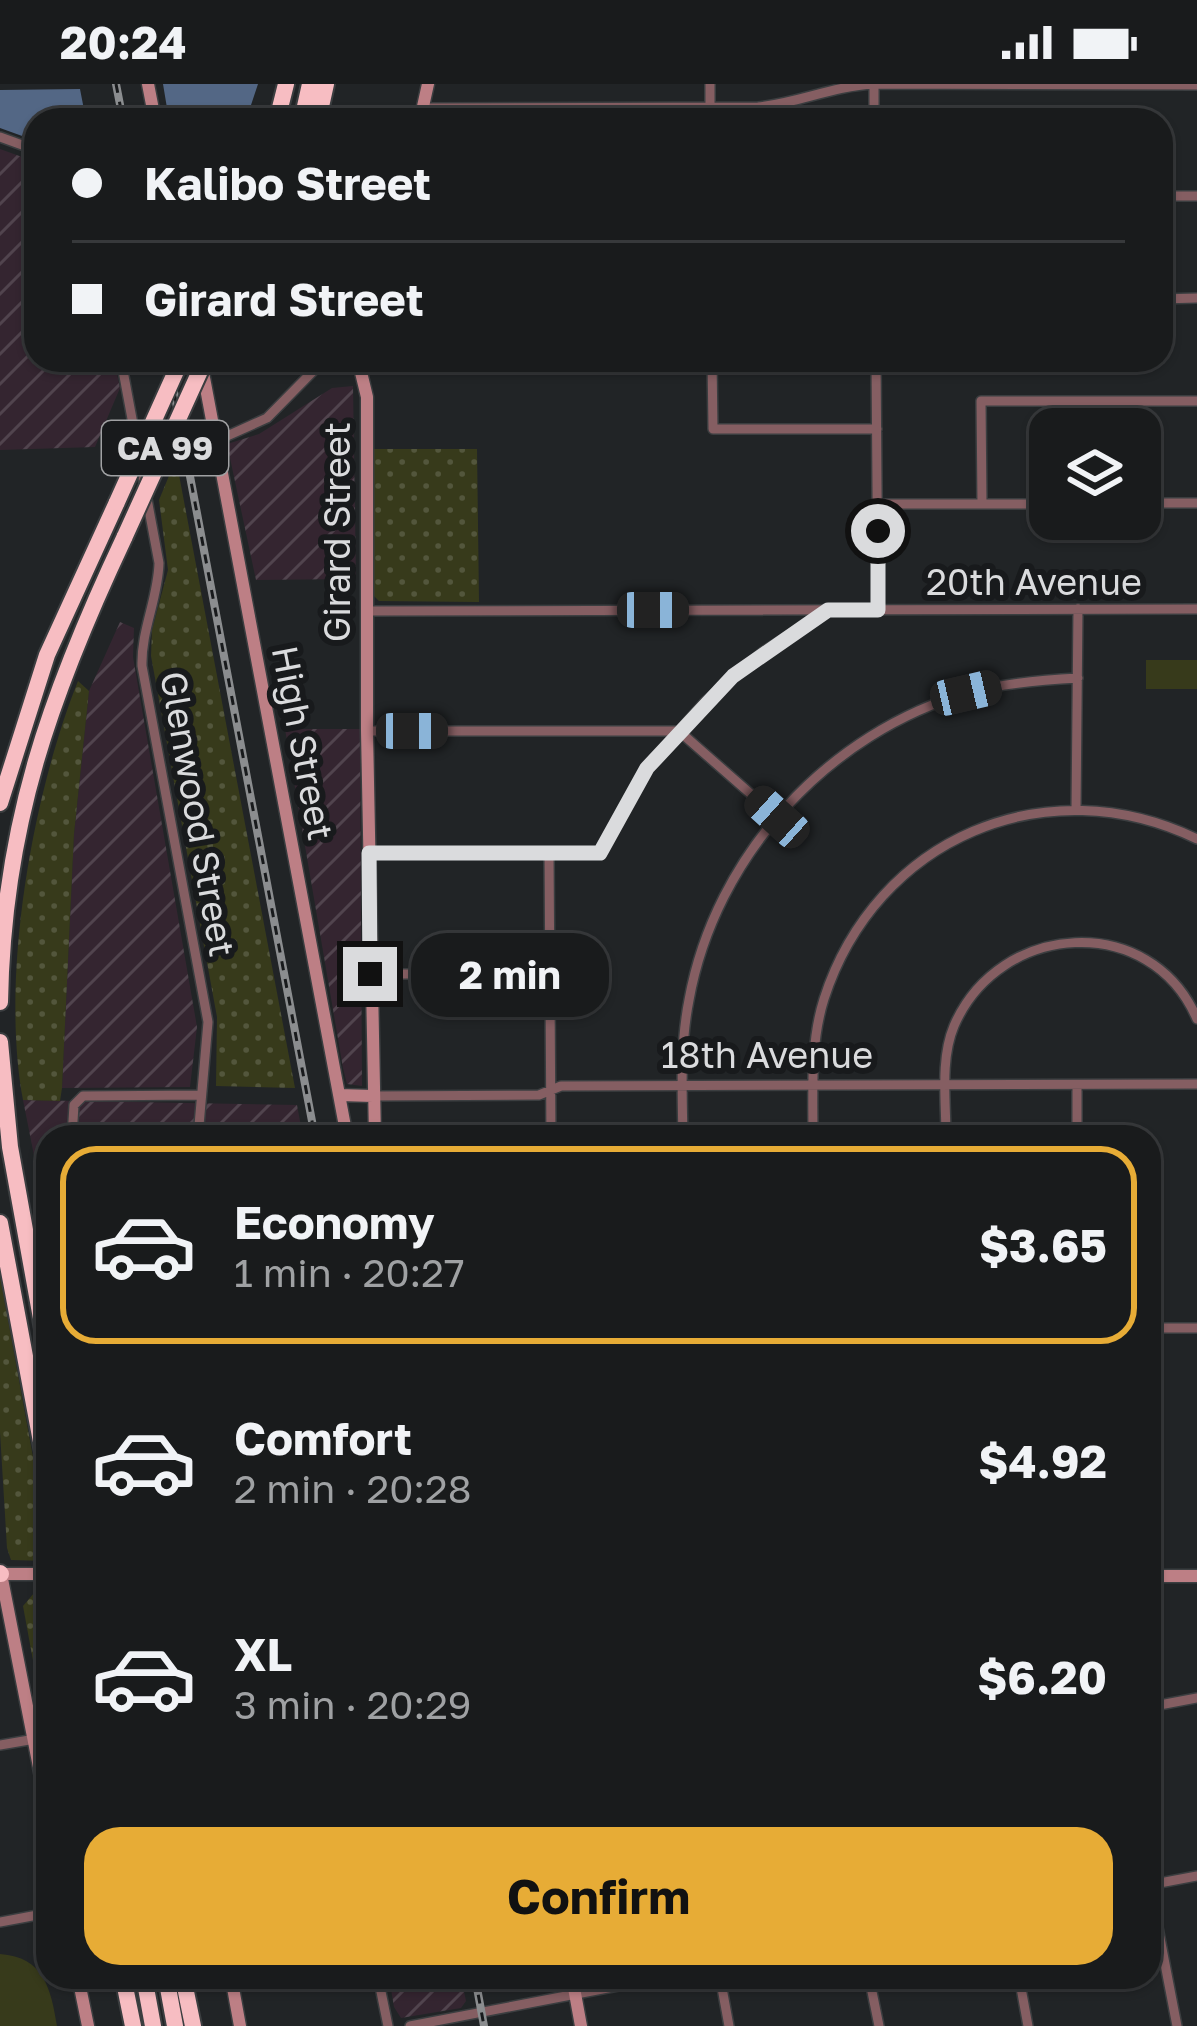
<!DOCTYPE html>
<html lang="en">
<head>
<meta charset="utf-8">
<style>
	:root { --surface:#191b1c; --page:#222425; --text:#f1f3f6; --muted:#9fa1a3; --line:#37393b; --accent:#e7ac36 }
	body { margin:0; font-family:"Golos Text",sans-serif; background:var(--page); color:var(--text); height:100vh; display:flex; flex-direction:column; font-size:45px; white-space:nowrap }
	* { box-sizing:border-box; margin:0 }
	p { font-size:39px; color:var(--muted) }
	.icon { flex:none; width:66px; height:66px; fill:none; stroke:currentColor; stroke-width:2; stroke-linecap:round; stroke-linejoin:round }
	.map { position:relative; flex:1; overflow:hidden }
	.sheet { position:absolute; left:36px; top:1041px; width:1125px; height:864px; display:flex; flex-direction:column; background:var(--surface); border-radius:36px; box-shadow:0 3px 9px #0004,0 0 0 3px var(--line) }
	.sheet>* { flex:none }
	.top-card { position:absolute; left:24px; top:24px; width:1149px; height:264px; border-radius:36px; box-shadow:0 3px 9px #0004,0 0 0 3px var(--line); display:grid; align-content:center; height:264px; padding:0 48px; background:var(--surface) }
	.fabs { position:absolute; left:1029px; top:324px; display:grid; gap:24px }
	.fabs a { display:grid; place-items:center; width:132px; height:132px; border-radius:24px; background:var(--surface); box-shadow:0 3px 9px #0004,0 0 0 3px var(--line); font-size:60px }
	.end { position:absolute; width:54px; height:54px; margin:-27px; border:15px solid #dadbdd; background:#111; box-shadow:0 0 0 6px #111 }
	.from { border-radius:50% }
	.bubble { position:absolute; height:84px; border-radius:36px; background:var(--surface); box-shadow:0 3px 9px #0004,0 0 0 3px var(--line); font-size:39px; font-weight:700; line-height:84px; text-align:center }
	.car { position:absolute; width:36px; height:72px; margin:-36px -18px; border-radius:15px; box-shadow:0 0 9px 3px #0007; background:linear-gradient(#222 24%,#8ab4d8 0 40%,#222 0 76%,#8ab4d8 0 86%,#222 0) }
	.top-card b { display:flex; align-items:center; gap:42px; height:114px; font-size:45px }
	.top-card b+b { border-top:3px solid var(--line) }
	.top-card i { width:30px; height:30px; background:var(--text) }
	ul { padding:21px 0 0; list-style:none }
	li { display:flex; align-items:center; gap:36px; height:198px; margin:0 24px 18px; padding:0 24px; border:6px solid transparent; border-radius:36px }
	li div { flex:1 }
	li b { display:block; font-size:45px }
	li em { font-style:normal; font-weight:700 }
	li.current { border-color:var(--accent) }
	li>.icon { width:108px; height:108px; stroke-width:1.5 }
	.primary-button { display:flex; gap:24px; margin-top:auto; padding:24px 48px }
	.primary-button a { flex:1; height:138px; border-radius:36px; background:var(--accent); color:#111; font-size:48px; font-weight:700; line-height:138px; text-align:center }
	.status { display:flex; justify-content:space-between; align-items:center; height:84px; padding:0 60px; background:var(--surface); direction:ltr }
	.status svg { height:33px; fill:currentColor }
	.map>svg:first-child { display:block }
</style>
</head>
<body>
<div class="status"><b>20:24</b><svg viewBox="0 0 49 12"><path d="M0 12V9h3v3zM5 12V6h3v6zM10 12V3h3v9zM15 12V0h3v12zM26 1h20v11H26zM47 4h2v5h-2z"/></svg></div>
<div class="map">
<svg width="1197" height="1942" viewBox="0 0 1197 1942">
	<defs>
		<pattern id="industrial-furrows" width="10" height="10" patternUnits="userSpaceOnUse" patternTransform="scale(3)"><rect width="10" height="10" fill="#342530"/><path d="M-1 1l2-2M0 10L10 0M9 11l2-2" fill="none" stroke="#51444e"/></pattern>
		<pattern id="grass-dots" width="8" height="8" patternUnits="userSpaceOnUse" patternTransform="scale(3)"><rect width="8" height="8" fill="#373a1b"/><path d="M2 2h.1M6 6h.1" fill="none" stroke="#53563c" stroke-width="1.8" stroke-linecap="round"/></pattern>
	</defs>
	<rect width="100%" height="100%" fill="#212426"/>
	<path fill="url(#industrial-furrows)" d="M0 65 36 78V276H114L120 304 95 363 0 366Z
		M353 302 356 495 256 496 227 360 259 350 332 304Z
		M120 538 134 544 133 573 197 943 190 1003 62 1004 74 750 89 607Z
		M285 645H360L362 1002 347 1000 343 984Z
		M23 1016 297 1021 303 1053H48V1142Z
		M389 1893H461L466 1917 461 1924 401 1934 394 1923Z"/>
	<path fill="url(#grass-dots)" d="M373 365H477L479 518 379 517 373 511Z
		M176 375 295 1004 216 1002 217 933 151 572 152 546 168 486 159 416Z
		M78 597 89 607 74 750 62 1004 60 1017 23 1016C0 894 32 712 78 597Z
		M0 1192 48 1455V1477L11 1476 7 1464 0 1348Z
		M40 1502H48V1658L23 1522Z"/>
	<path fill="#373a1b" d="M1146 576H1197V605H1146Z
		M0 1870C44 1873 51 1905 57 1942H0Z"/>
	<path fill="#536785" d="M163 0H258L246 36H169Z
		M80 5 86 36H36V57L0 44V6Z"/>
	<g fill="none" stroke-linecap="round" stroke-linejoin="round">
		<g stroke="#3b3e40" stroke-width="12">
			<path id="minor" d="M710 0V36
				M874 0V36
				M424 24 758 23C798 19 833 2 874 0L1197 1
				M0 53 36 66
				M1161 112H1197
				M1161 215 1197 214
				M121 276 159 479C158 515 141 546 142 582L208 938 198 1053
				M712 276 713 345H877
				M876 276 878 526
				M216 357 267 334 324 276
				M1140 419H1197
				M878 420H1050
				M982 420 981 317H1197
				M366 527 1197 525
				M367 647H679L777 733
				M1076 726 1078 525
				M369 769 600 768 647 684 705 618 763 568 824 529
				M549 769 551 1053
				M370 890H551
				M1077 1001V1053
				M373 1012 539 1011 561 1002 1197 1000
				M72 1053 74 1021 83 1012 199 1011
				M683 1053C682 1007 680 961 689 916 715 772 828 648 970 608 1005 599 1041 596 1078 594
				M813 1053C813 1007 810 959 824 915 876 754 1046 682 1197 755
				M946 1053C946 1018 940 975 954 942 999 837 1151 827 1197 935
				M1149 1244H1197
				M1149 1623 1197 1614
				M0 1661 35 1655
				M1149 1797 1177 1942
				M1149 1801 1197 1792
				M0 1838 48 1829
				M378 1893 388 1942
				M720 1893 729 1942
				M869 1893 879 1942
				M1019 1893 1028 1942
				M410 1942 665 1893"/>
		</g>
		<g stroke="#3b3e40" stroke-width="15">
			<path id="secondary" d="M148 0 155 36
				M420 36 428 0
				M358 276 367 313V647L375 1053
				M202 283 347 1053
				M339 1011 373 1012
				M0 1490H48
				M1 1490 48 1729
				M1149 1492H1197
				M78 1893 88 1942
				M231 1893 240 1942
				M572 1893 581 1942"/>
		</g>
		<g stroke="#3b3e40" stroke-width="20">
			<path id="motorway" d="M277 36 286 0
				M302 36 310 0
				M318 36 326 0
				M0 719 47 571 117 418
				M0 918C3 741 51 609 125 452
				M0 958 10 1063 48 1273
				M0 1139 48 1395
				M0 1489 1 1490
				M123 1893 133 1942
				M144 1893 153 1942
				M166 1893 175 1942
				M183 1893 193 1942"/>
		</g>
		<use href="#minor" stroke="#855e62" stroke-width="9"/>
		<use href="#secondary" stroke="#bd7f85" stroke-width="12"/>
		<use href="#motorway" stroke="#f7bdc2" stroke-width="16"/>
		<g stroke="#8b8d8f" stroke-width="8">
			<path id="rail" d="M116 0 123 36
				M168 276 315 1053
				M475 1893 484 1942"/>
		</g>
		<use href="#rail" stroke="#181a1c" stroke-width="3" stroke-dasharray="9" stroke-linecap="butt"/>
		<g stroke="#3b3e40" stroke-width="20" stroke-linecap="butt">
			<path id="motorway-bridge" d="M117 418 181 276
				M125 452 205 276"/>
		</g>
		<use href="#motorway-bridge" stroke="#f7bdc2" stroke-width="16"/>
	</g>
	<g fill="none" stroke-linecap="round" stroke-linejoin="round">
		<path stroke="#dadbdd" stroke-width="15" d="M370 890 369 769H600L647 684 733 592 828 526H878V447"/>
	</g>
	<g text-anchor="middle" stroke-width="12" stroke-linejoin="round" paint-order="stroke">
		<rect fill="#181a1c" stroke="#a0a1a3" stroke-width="3" x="102" y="337" width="126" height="54" rx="9"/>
		<g font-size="33" font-weight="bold" fill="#dadbdd">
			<text x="165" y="376">CA 99</text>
		</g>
		<g font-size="36" fill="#dadbdd" stroke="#181a1c">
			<text transform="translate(337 448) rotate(-90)" y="13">Girard Street</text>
			<text x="1034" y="511">20th Avenue</text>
			<text transform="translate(303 659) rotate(79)" y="13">High Street</text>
			<text transform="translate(198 730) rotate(80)" y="13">Glenwood Street</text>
			<text x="767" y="984">18th Avenue</text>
		</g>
	</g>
</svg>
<div class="fabs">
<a><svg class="icon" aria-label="layers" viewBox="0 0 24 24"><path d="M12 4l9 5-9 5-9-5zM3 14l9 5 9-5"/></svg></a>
</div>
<i class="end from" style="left:878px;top:447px"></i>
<i class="end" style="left:370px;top:890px"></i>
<div class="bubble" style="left:411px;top:849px;width:198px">2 min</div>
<i class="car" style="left:653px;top:526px;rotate:90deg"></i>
<i class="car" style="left:966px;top:609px;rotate:77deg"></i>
<i class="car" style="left:412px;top:647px;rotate:90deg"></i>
<i class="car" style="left:777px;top:733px;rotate:312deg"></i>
<div class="top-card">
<b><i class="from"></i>Kalibo Street</b>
<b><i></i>Girard Street</b>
</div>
<section class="sheet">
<ul>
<li class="current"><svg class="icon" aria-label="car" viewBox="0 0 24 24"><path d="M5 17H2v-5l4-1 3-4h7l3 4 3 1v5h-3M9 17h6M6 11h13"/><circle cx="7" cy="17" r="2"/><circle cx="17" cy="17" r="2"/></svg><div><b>Economy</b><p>1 min · 20:27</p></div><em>$3.65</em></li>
<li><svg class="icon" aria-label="car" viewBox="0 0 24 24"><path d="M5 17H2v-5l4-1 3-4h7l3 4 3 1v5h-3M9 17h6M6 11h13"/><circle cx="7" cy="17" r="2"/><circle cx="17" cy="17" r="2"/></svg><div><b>Comfort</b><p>2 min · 20:28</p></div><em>$4.92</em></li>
<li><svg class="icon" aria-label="car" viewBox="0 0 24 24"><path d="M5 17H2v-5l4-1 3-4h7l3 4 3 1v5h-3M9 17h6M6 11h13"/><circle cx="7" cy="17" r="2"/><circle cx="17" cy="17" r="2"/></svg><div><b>XL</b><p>3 min · 20:29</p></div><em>$6.20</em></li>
</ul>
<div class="primary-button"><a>Confirm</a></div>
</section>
</div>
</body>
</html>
